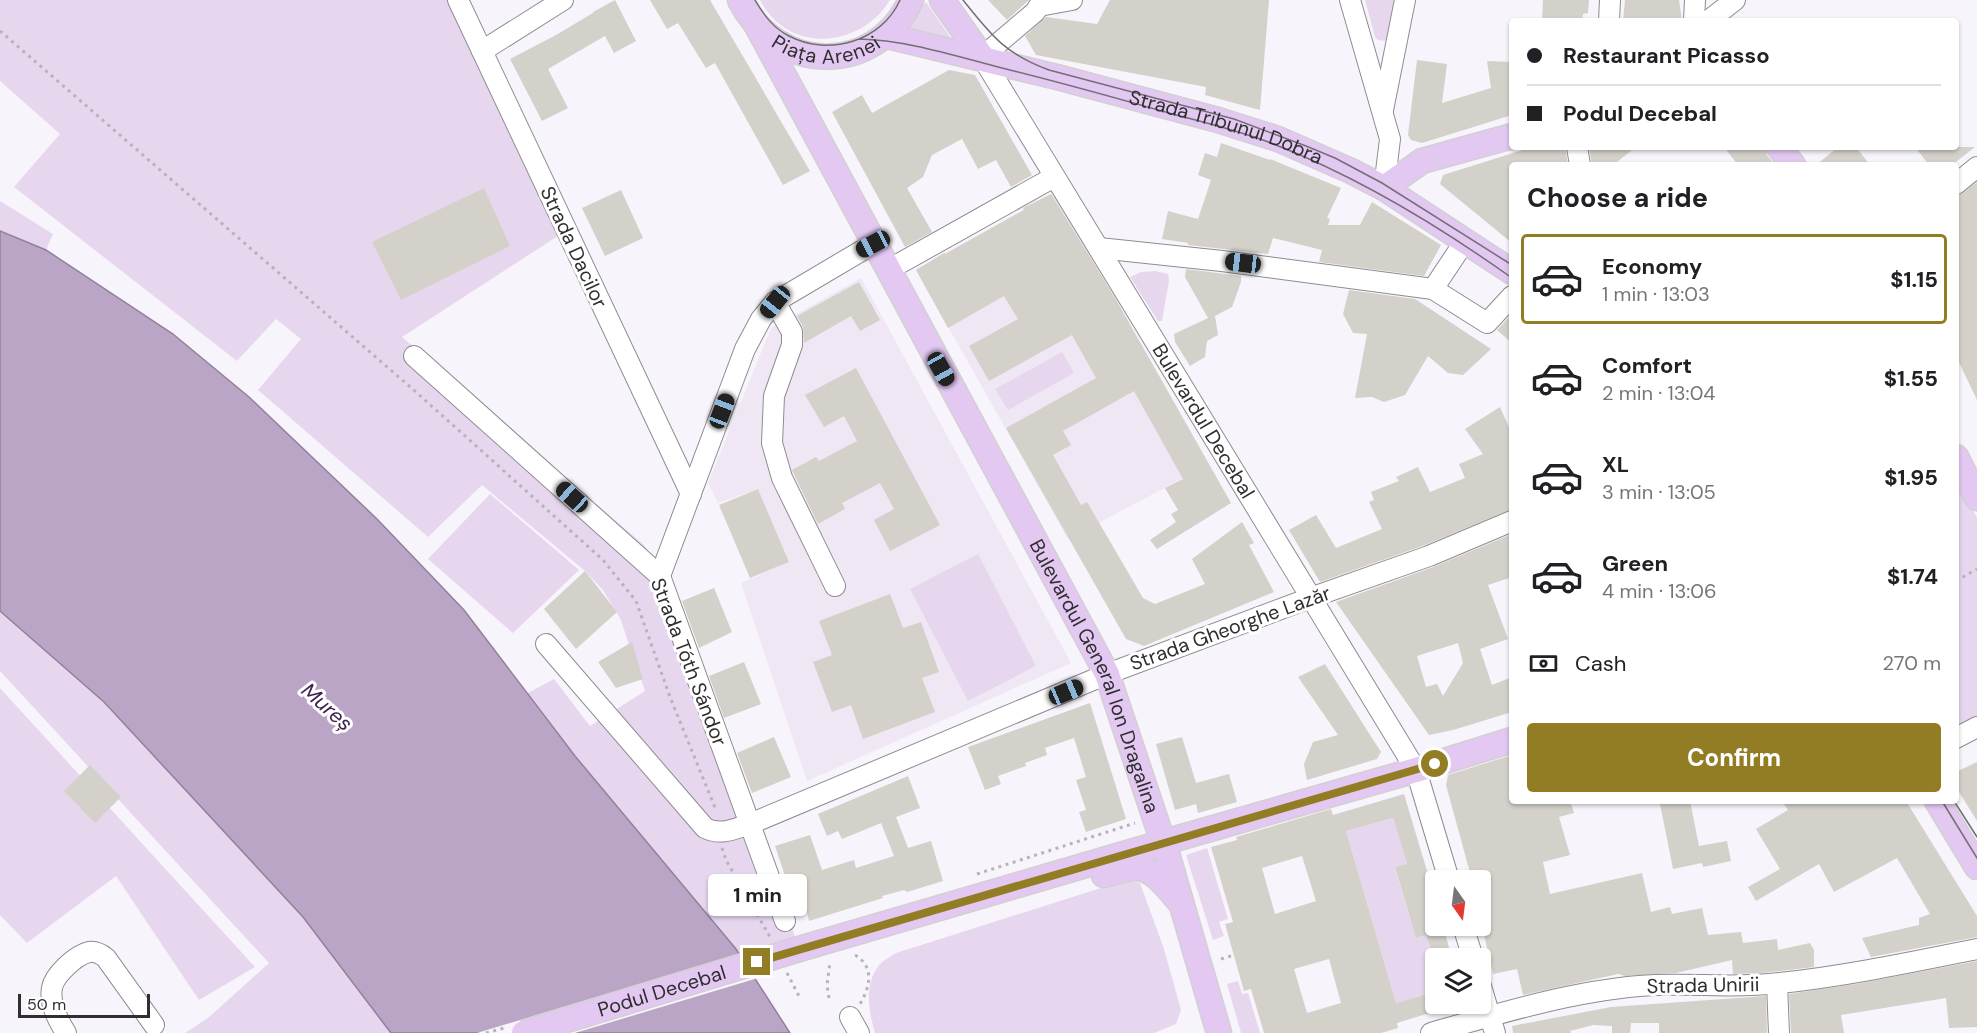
<!DOCTYPE html>
<html lang="en">
<head>
<meta charset="utf-8">
<style>
	:root { --surface:#fff; --page:#f6f6f6; --text:#202124; --muted:#757577; --line:#e0e0e0; --accent:#937d24 }
	body { margin:0; font-family:"DM Sans",sans-serif; background:var(--page); color:var(--text); height:100vh; display:flex; flex-direction:column; font-size:22px; white-space:nowrap }
	* { box-sizing:border-box; margin:0 }
	p { font-size:20px; color:var(--muted) }
	.icon { flex:none; width:33px; height:33px; fill:none; stroke:currentColor; stroke-width:2; stroke-linecap:round; stroke-linejoin:round }
	.map { position:relative; flex:1; overflow:hidden }
	.details { position:absolute; left:1509px; top:162px; width:450px; height:642px; display:flex; flex-direction:column; background:var(--surface); border-radius:6px; box-shadow:0 2px 4px #0004 }
	.details>* { flex:none }
	.guide { position:absolute; left:1509px; top:18px; width:450px; height:132px; border-radius:6px; box-shadow:0 2px 4px #0004; display:grid; align-content:center; height:132px; padding:0 18px; background:var(--surface) }
	.needle { width:39px; rotate:166deg }
	.tools { position:absolute; left:1425px; top:870px; display:grid; gap:12px }
	.tools a { display:grid; place-items:center; width:66px; height:66px; border-radius:6px; background:var(--surface); box-shadow:0 2px 4px #0004; font-size:30px }
	.scale { position:absolute; left:18px; bottom:15px; width:132px; box-sizing:border-box; padding-left:6px; border:3px solid #302e31; border-top:0; font-size:16px; line-height:21px; white-space:nowrap; color:#302e31; -webkit-text-stroke:4px #fff; paint-order:stroke }
	.end { position:absolute; width:27px; height:27px; margin:-14px; border:8px solid #937d24; background:#fff; box-shadow:0 0 0 3px #fff }
	.from { border-radius:50% }
	.bubble { position:absolute; height:42px; border-radius:6px; background:var(--surface); box-shadow:0 2px 4px #0004; font-size:20px; font-weight:700; line-height:42px; text-align:center }
	.car { position:absolute; width:18px; height:36px; margin:-18px -9px; border-radius:8px; box-shadow:0 0 4px 2px #0007; background:linear-gradient(#222 24%,#8ab4d8 0 40%,#222 0 76%,#8ab4d8 0 86%,#222 0) }
	.guide b { display:flex; align-items:center; gap:21px; height:57px; font-size:22px }
	.guide b+b { border-top:2px solid var(--line) }
	.guide i { width:15px; height:15px; background:var(--text) }
	ul { padding:0; list-style:none }
	li { display:flex; align-items:center; gap:18px; height:90px; margin:0 12px 9px; padding:0 6px; border:3px solid transparent; border-radius:6px }
	li div { flex:1 }
	li b { display:block; font-size:22px }
	li em { font-style:normal; font-weight:700 }
	li.selected { border-color:var(--accent) }
	li>.icon { width:54px; height:54px; stroke-width:1.5 }
	h2 { padding:0 18px; font-size:27px; line-height:72px }
	.pay { display:flex; align-items:center; gap:15px; height:66px; padding:0 18px; font-size:22px }
	.pay p { margin-inline-start:auto }
	.primary-button { display:flex; gap:12px; margin-top:auto; padding:12px 18px }
	.primary-button a { flex:1; height:69px; border-radius:6px; background:var(--accent); color:#fff; font-size:24px; font-weight:700; line-height:69px; text-align:center }
	.map>svg:first-child { display:block }
</style>
</head>
<body>
<div class="map">
<svg width="1977" height="1033" viewBox="0 0 1977 1033">
	<rect width="100%" height="100%" fill="#f8f4fb"/>
	<path fill="#efe7f3" d="M1055 192 1208 465 1068 539 916 270Z
		M861 278 1071 663 807 781 741 583 789 562 758 489 718 503 708 483 771 328Z"/>
	<path fill="#e6d7ef" d="M0 0H447L561 234 402 337 644 545 676 591 795 937 740 953 575 756 526 694 554 679 590 726 645 691 620 618 603 590 585 571 482 485 428 537 258 390 301 339 276 319 237 361 14 187 60 134 0 81Z
		M760 0H890C860 49 788 54 760 0Z
		M1365 0H1395L1388 37 1385 41 1378 40 1375 37Z
		M926 2 957 47 907 35 912 21Z
		M0 201 53 234 46 250 0 231Z
		M1155 271 1168 274 1169 281 1162 321H1158L1130 277 1141 272Z
		M1062 352 1074 373 1008 410 995 389Z
		M1956 477 1977 518V719L1956 730Z
		M490 494 579 570 513 633 428 559Z
		M978 554 1036 666 968 701 910 589Z
		M0 611 104 702 304 917 391 1033H185L208 1018 269 963 0 671Z
		M0 688 255 967 199 1000 116 876 27 943 0 915Z
		M1393 818 1407 864 1395 868 1416 938 1426 935 1435 968V991L1396 1003 1346 831Z
		M1207 848 1228 919 1219 922 1224 936 1213 940 1186 855Z
		M1126 880 1140 883 1164 949 1181 1010 1176 1024 1154 1033H875C869 1012 864 987 877 968 880 962 890 957 896 953Z
		M1238 981 1242 994 1248 993 1260 1033H1241L1227 984Z"/>
	<path fill="#bba5c7" stroke="#91819a" stroke-width="1.5" d="M0 231 46 250 173 334 249 397 377 519 464 610 575 756 736 949 790 1033H391L303 917 104 702 0 611Z"/>
	<path fill="#f8f4fb" d="M742 953 758 978 575 1033H477Z"/>
	<path fill="#d3d1ca" fill-rule="evenodd" d="M615 0 636 41 614 53 605 36 548 69 568 108 542 121 510 59 556 35 593 13V12Z
		M650 0H710L810 171 783 185 715 63 706 68 678 23 667 29Z
		M988 0H1029L1007 20Z
		M1110 0H1269L1260 110 1205 95 1206 87 1036 55 1025 36 1046 17 1097 24Z
		M1543 0H1589L1588 13 1583 14 1582 21H1542Z
		M1625 0H1679L1682 21H1623Z
		M1417 60 1447 64 1442 103 1491 88 1487 61 1512 62V115L1422 143 1411 140 1408 135Z
		M949 70 975 75 1032 175 1011 187 996 160 978 169 962 139 932 155 923 177 907 188 932 232 905 247 832 112 862 95 872 113Z
		M1221 143 1270 160V159L1341 188 1327 218 1330 219 1328 225H1360L1372 202 1441 245 1424 276 1319 262 1322 250 1273 238 1268 254 1188 245V243L1162 239 1168 211 1198 219 1211 180 1198 175 1205 153 1217 157Z
		M1532 147H1565L1568 165H1512V243L1440 184 1443 175Z
		M1589 147H1636L1613 165H1592Z
		M1724 147H1765L1767 155 1775 165H1738Z
		M1838 147H1856L1870 165H1816Z
		M1915 147H1975L1952 165H1929Z
		M1977 182V400L1956 356V197Z
		M484 188 510 246 401 300 372 242Z
		M621 190 643 238 605 256 582 208Z
		M1051 194 1114 296 1231 503 1157 549 1150 540 1176 522 1171 514 1178 510 1165 488 1183 479 1134 391 1063 431 1071 445 1053 455 1081 505 1087 502 1143 598 1155 604 1205 584 1192 559 1242 522 1254 543 1249 545 1274 592 1144 646 1126 639 1006 428 1096 378 1072 335 989 381 969 346 1018 319 1004 296 948 328 916 270 944 253 945 254 1024 210 1023 208Z
		M1186 269 1241 276V282L1232 307 1215 316 1218 335 1207 341 1205 357 1190 366 1175 342 1174 334 1208 318 1185 277Z
		M859 282 880 320 860 331 851 316 804 343 803 327 797 316Z
		M1349 290 1415 299 1491 349 1463 375 1448 373 1428 356 1405 395 1384 402 1372 397 1355 398 1367 334 1353 333 1343 314Z
		M1512 314V343L1497 330Z
		M856 368 940 525 890 551 874 520 894 509 880 483 842 503 845 509 818 524 792 470 816 457 819 461 857 441 844 416 824 427 805 395Z
		M1500 407 1512 434V509L1425 545 1320 582 1289 530 1316 515 1336 548 1382 529 1369 502 1374 500 1371 492 1399 481 1396 477 1418 467 1430 492 1465 478 1459 464 1483 454 1465 429Z
		M758 489 789 562 750 578 719 505Z
		M1512 534V577L1488 585 1508 639 1480 649 1492 685 1512 677V712L1453 730 1429 735 1336 602 1433 567ZM1458 643 1463 663 1443 696 1437 684 1426 687 1417 656Z
		M585 571 617 612 576 649 544 609Z
		M714 588 732 632 699 648 682 601Z
		M890 594 903 628 921 622 939 672 922 678 935 712 863 739 851 705 832 712 813 662 832 655 819 621Z
		M632 642 643 679 616 688 598 662Z
		M744 662 761 704 724 718 709 676Z
		M1325 664 1381 752 1377 759 1307 780 1304 764 1313 742 1338 735 1298 677Z
		M1090 703 1126 819 1086 832 1079 812 1086 810 1076 780 1086 777 1074 738 1045 748 1047 755 1025 763 1026 766 998 776 1001 784 985 790 968 747Z
		M774 737 791 777 752 793 737 753Z
		M1182 737 1196 783 1229 774 1237 802 1198 813 1196 804 1175 810 1156 744Z
		M1512 755V801H1570L1574 813 1559 817 1570 855 1543 862 1550 894 1642 873 1651 912 1670 907 1672 914 1702 908 1708 935 1741 932 1743 943 1777 939 1778 950 1810 943 1814 950V967L1762 973 1733 974 1732 960 1676 973 1625 976 1618 974 1523 995 1517 969 1493 974 1480 917V880H1472L1446 785 1448 775Z
		M1977 762V821L1956 787V772Z
		M90 765 121 797 95 823 64 791Z
		M908 776 920 808 896 817 908 848 931 841 943 881 907 892 904 890 882 896 883 898 809 921 807 912 802 914 791 877 786 879 775 846 810 835 822 870 854 860 856 868 894 856 881 823 842 839 838 831 827 836 818 814Z
		M1404 794 1436 901V926H1443L1452 958H1433L1426 935 1416 938 1395 867 1407 864 1393 818 1346 831 1396 1003 1436 991V1011L1397 1023 1398 1028 1381 1033H1264L1251 989 1244 991 1225 924 1233 922 1211 847 1237 840 1236 837 1331 809 1333 815ZM1302 856 1316 901 1275 914 1262 868ZM1329 959 1341 1003 1307 1013 1294 969Z
		M1674 801H1690L1699 846 1727 841 1731 861 1703 867 1702 863 1673 869 1660 804Z
		M1782 801H1906L1977 916V937L1871 957 1862 938 1919 925V918L1930 914 1897 858 1834 892 1819 864 1756 901 1748 887 1780 869 1756 829 1788 810Z
		M1977 961V1027L1949 1028 1946 998 1841 1015 1844 1033H1791L1789 994 1856 984Z
		M1766 996 1767 1033H1659V1023H1631L1630 1033H1612V1026L1593 1025 1570 1031 1571 1033H1513L1512 1026 1611 1007Z"/>
	<g fill="none" stroke-linecap="round" stroke-linejoin="round">
		<g stroke="#8f8c91" stroke-width="22">
			<g id="minor">
				<path d="M458 0 691 494"/>
				<path id="s1" d="M1043 0 1035 12 982 57 1416 770 1449 880"/>
				<path d="M1350 0 1390 139 1384 188"/>
				<path d="M1039 6 1072 0"/>
				<path d="M1609 21 1610 0"/>
				<path d="M1694 21 1695 0"/>
				<path d="M1708 21 1735 0"/>
				<path d="M482 51 563 0"/>
				<path d="M1383 110 1405 0"/>
				<path d="M1577 147 1580 165"/>
				<path d="M1956 184 1977 167"/>
				<path d="M1099 248 1222 261 1433 289 1487 323 1512 296"/>
				<path d="M888 270 1054 177"/>
				<path d="M1433 289 1465 241"/>
				<path d="M775 302 792 332V345L774 396 772 443 782 478 835 586"/>
				<path d="M414 356 660 576 785 921"/>
				<path d="M660 576 745 349 761 319 775 302 873 244"/>
				<path d="M546 644 705 828C721 836 734 829 750 824L1107 674 1310 598 1429 556 1512 521"/>
				<path d="M1956 738 1977 727"/>
				<path d="M1463 926 1473 958"/>
				<path d="M1480 983 1495 1033"/>
				<path d="M1777 984 1779 1033"/>
				<path d="M850 1017 859 1033"/>
				<path d="M66 1033C58 1020 49 1004 52 988 54 975 76 955 89 952 96 951 101 954 106 958L154 1025"/>
				<path d="M1431 1033C1497 1014 1569 992 1639 986 1686 982 1733 989 1780 983 1846 976 1912 962 1977 949"/>
			</g>
		</g>
		<g stroke="#d1d1d2" stroke-width="27">
			<g id="major">
				<path id="s2" d="M740 0C778 74 875 77 911 0"/>
				<path d="M942 0 982 57"/>
				<path id="s3" d="M756 24 1107 674 1168 857 1219 1033"/>
				<path id="s4" d="M887 36 1057 77 1218 120 1278 139 1351 171 1384 188 1512 272"/>
				<path d="M1779 147 1793 165"/>
				<path d="M1384 188 1422 161 1512 136"/>
				<path d="M1956 457 1977 498"/>
				<path d="M1937 801 1977 867"/>
				<path d="M1104 875C1114 872 1123 869 1133 868 1152 866 1167 888 1179 901"/>
				<path d="M799 949 1182 837 1416 770 1512 740"/>
			</g>
		</g>
		<path stroke="#b6b3b9" stroke-width="3" stroke-dasharray="3 4.5" stroke-linecap="butt" d="M0 31 416 392 603 560 636 601 670 697 716 810
			M1956 581 1977 569
			M722 848 726 860 770 937
			M977 874 1135 823
			M855 955C875 967 870 987 860 1004
			M1221 959 1234 955
			M787 973 800 998
			M829 998 827 985 830 962"/>
		<use href="#minor" stroke="#fff" stroke-width="20"/>
		<use href="#major" stroke="#e3c8f2" stroke-width="24"/>
		<path stroke="#727074" stroke-width="1.5" d="M755 0C764 15 773 28 789 36 829 57 882 41 900 0
			M963 0C991 35 1005 54 1049 70L1234 119 1306 146 1335 158 1382 183 1512 265
			M859 39C908 40 958 57 1006 69 1063 83 1120 99 1176 115 1210 124 1244 132 1276 145 1360 178 1439 226 1512 278
			M1942 801 1977 858
			M1954 801 1977 837"/>
		<g stroke="#d1d1d2" stroke-width="27" stroke-linecap="butt">
			<g id="major-bridge">
				<path id="s5" d="M524 1033 799 949"/>
			</g>
		</g>
		<path stroke="#b6b3b9" stroke-width="3" stroke-dasharray="3 4.5" stroke-linecap="butt" d="M486 1033 504 1028"/>
		<use href="#major-bridge" stroke="#e3c8f2" stroke-width="24"/>
	</g>
	<g fill="none" stroke-linecap="round" stroke-linejoin="round">
		<path stroke="#937d24" stroke-width="8" d="M757 962 1435 764"/>
	</g>
	<g text-anchor="middle" stroke-width="6" stroke-linejoin="round" paint-order="stroke">
		<g font-size="20" fill="#302e31" stroke="#fff">
			<text dy="7" stroke="none"><textPath href="#s2" startOffset="108">Piața Arenei</textPath></text>
			<text dy="7" stroke="none"><textPath href="#s4" startOffset="351">Strada Tribunul Dobra</textPath></text>
			<text transform="translate(574 247) rotate(65)" y="7">Strada Dacilor</text>
			<text dy="7" stroke="none"><textPath href="#s1" startOffset="510">Bulevardul Decebal</textPath></text>
			<text transform="translate(1230 628) rotate(-20)" y="7">Strada Gheorghe Lazăr</text>
			<text transform="translate(689 662) rotate(69)" y="7">Strada Tóth Sándor</text>
			<text dy="7" stroke="none"><textPath href="#s3" startOffset="736">Bulevardul General Ion Dragalina</textPath></text>
			<text transform="translate(1703 985) rotate(-1)" y="7">Strada Unirii</text>
			<text dy="7" stroke="none"><textPath href="#s5" startOffset="144">Podul Decebal</textPath></text>
		</g>
		<g font-size="21" font-style="italic" fill="#40224f" stroke="#fff">
			<text transform="translate(327 707) rotate(42)" y="7">Mureș</text>
		</g>
	</g>
</svg>
<div class="tools">
<a><svg class="needle" viewBox="-14 -14 28 28"><path d="M0-13l5 13h-10z" fill="#e53935"/><path d="M0 13l5-13h-10z" fill="#757577"/></svg></a>
<a><svg class="icon" aria-label="layers" viewBox="0 0 24 24"><path d="M12 4l9 5-9 5-9-5zM3 14l9 5 9-5"/></svg></a>
</div>
<div class="scale">50 m</div>
<i class="end from" style="left:1435px;top:764px"></i>
<i class="end" style="left:757px;top:962px"></i>
<div class="bubble" style="left:708px;top:874px;width:99px">1 min</div>
<i class="car" style="left:873px;top:244px;rotate:242deg"></i>
<i class="car" style="left:1243px;top:263px;rotate:277deg"></i>
<i class="car" style="left:775px;top:302px;rotate:219deg"></i>
<i class="car" style="left:941px;top:369px;rotate:151deg"></i>
<i class="car" style="left:722px;top:411px;rotate:21deg"></i>
<i class="car" style="left:572px;top:497px;rotate:312deg"></i>
<i class="car" style="left:1066px;top:692px;rotate:67deg"></i>
<div class="guide">
<b><i class="from"></i>Restaurant Picasso</b>
<b><i></i>Podul Decebal</b>
</div>
<section class="details">
<h2>Choose a ride</h2>
<ul>
<li class="selected"><svg class="icon" aria-label="car" viewBox="0 0 24 24"><path d="M5 17H2v-5l4-1 3-4h7l3 4 3 1v5h-3M9 17h6M6 11h13"/><circle cx="7" cy="17" r="2"/><circle cx="17" cy="17" r="2"/></svg><div><b>Economy</b><p>1 min · 13:03</p></div><em>$1.15</em></li>
<li><svg class="icon" aria-label="car" viewBox="0 0 24 24"><path d="M5 17H2v-5l4-1 3-4h7l3 4 3 1v5h-3M9 17h6M6 11h13"/><circle cx="7" cy="17" r="2"/><circle cx="17" cy="17" r="2"/></svg><div><b>Comfort</b><p>2 min · 13:04</p></div><em>$1.55</em></li>
<li><svg class="icon" aria-label="car" viewBox="0 0 24 24"><path d="M5 17H2v-5l4-1 3-4h7l3 4 3 1v5h-3M9 17h6M6 11h13"/><circle cx="7" cy="17" r="2"/><circle cx="17" cy="17" r="2"/></svg><div><b>XL</b><p>3 min · 13:05</p></div><em>$1.95</em></li>
<li><svg class="icon" aria-label="car" viewBox="0 0 24 24"><path d="M5 17H2v-5l4-1 3-4h7l3 4 3 1v5h-3M9 17h6M6 11h13"/><circle cx="7" cy="17" r="2"/><circle cx="17" cy="17" r="2"/></svg><div><b>Green</b><p>4 min · 13:06</p></div><em>$1.74</em></li>
</ul>
<div class="pay"><svg class="icon" aria-label="cash" viewBox="0 0 24 24"><path d="M3 7h18v10H3z"/><circle cx="12" cy="12" r="2"/></svg>Cash<p>270 m</p></div>
<div class="primary-button"><a>Confirm</a></div>
</section>
</div>
</body>
</html>
